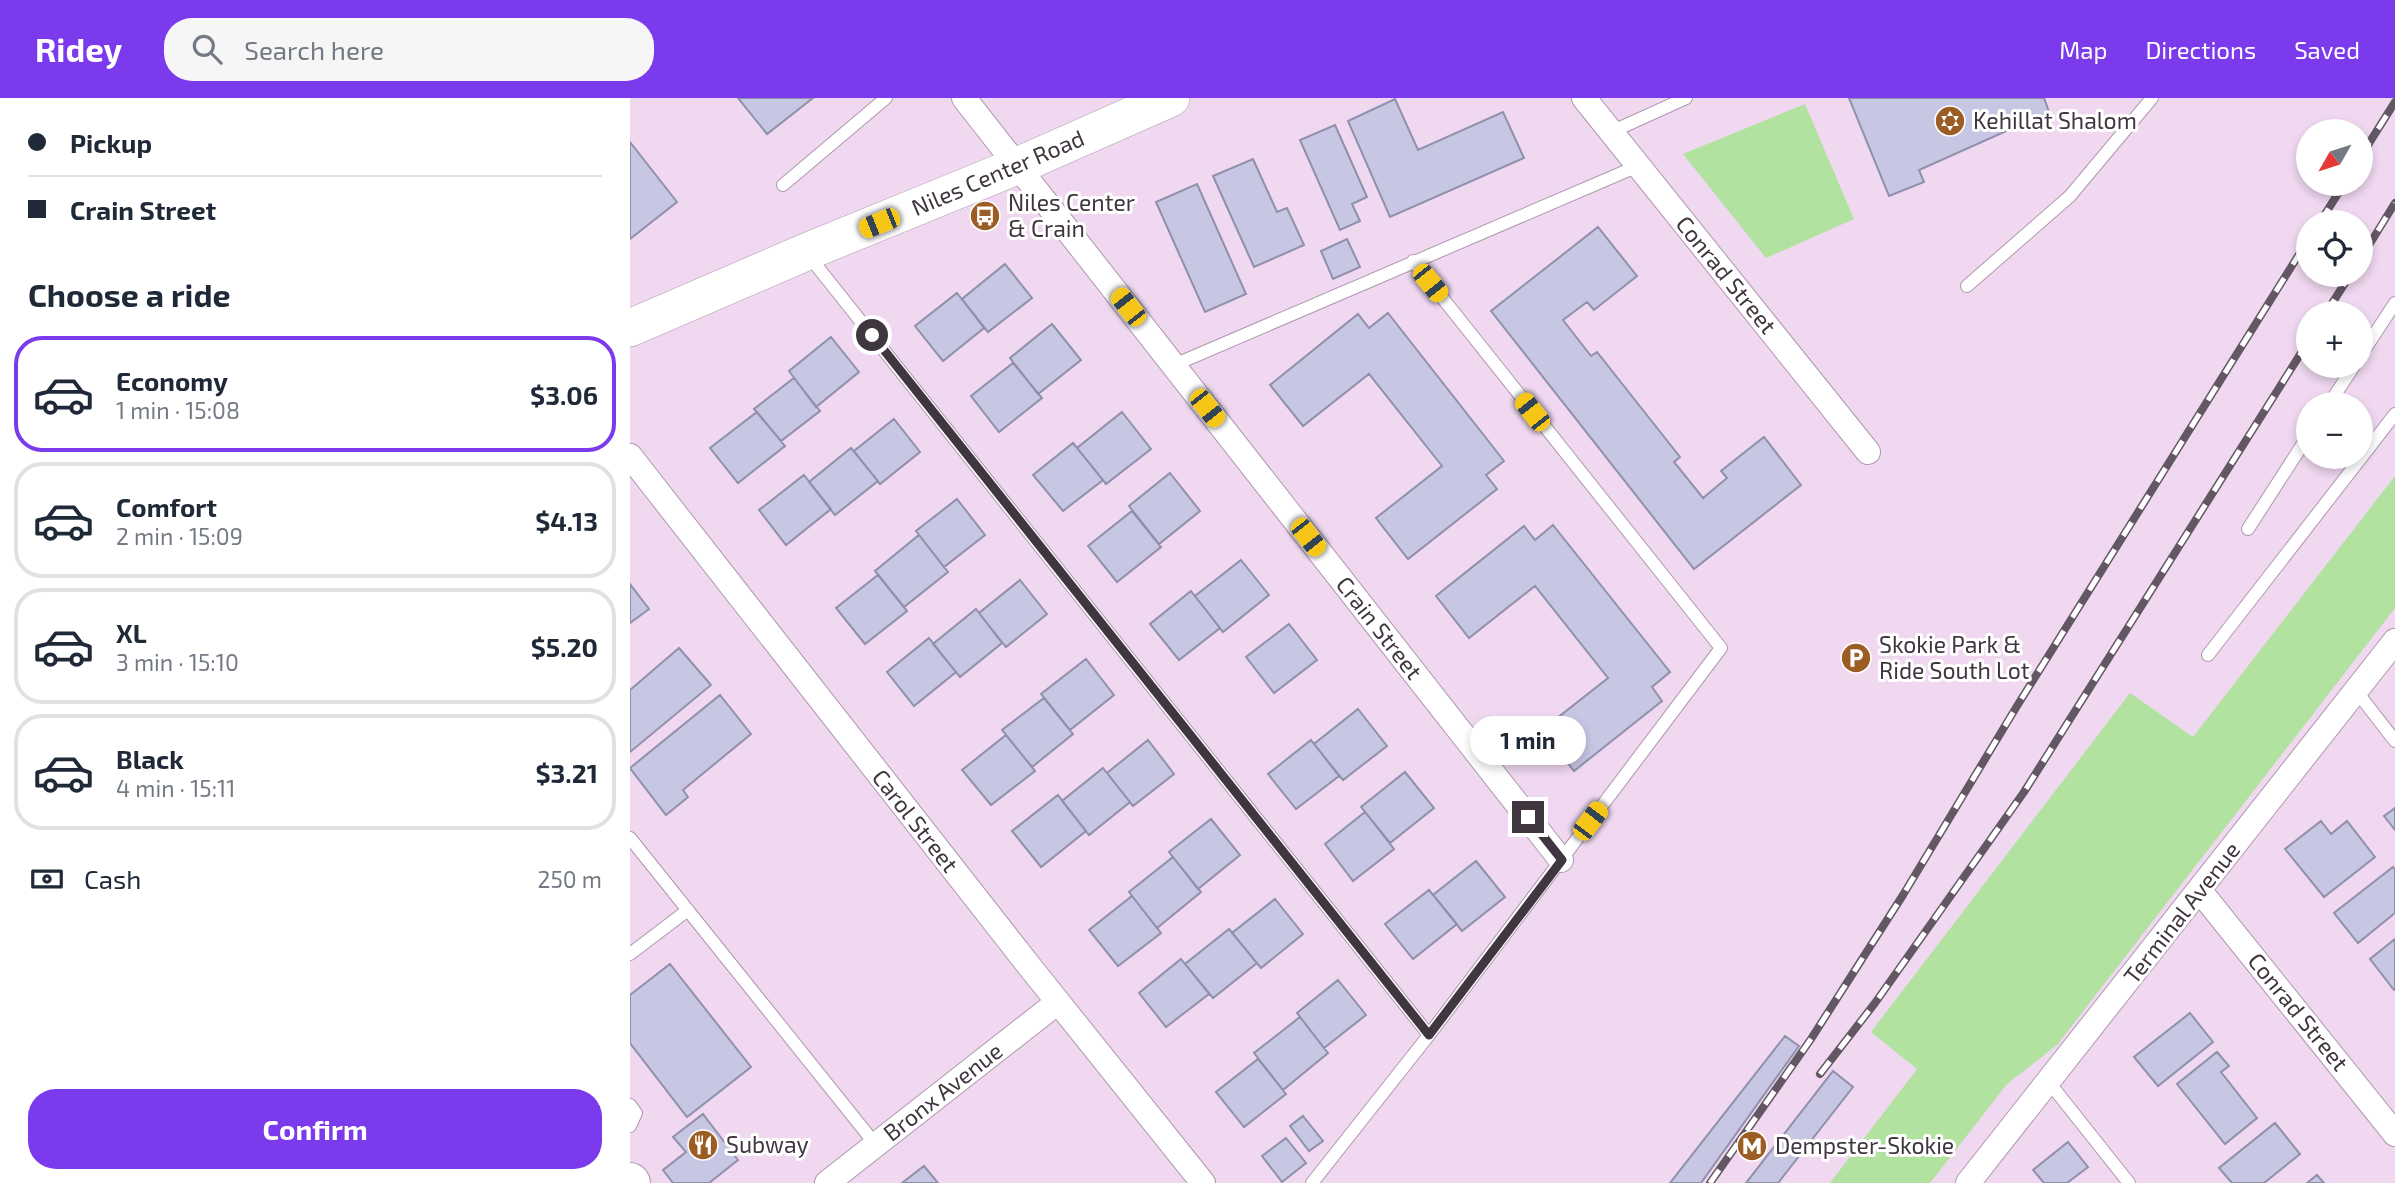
<!DOCTYPE html>
<html lang="en">
<head>
<meta charset="utf-8">
<style>
	:root { --surface:#fff; --page:#f6f6f7; --text:#1f2937; --muted:#747a83; --line:#e0e1e3; --accent:#7c3aed }
	body { margin:0; font-family:"Exo 2",sans-serif; background:var(--page); color:var(--text); height:100vh; display:flex; flex-direction:column; font-size:26px; white-space:nowrap }
	* { box-sizing:border-box; margin:0 }
	p { font-size:23px; color:var(--muted) }
	.icon { flex:none; width:38px; height:38px; fill:none; stroke:currentColor; stroke-width:2; stroke-linecap:round; stroke-linejoin:round }
	.map { position:relative; flex:1; overflow:hidden }
	.details { display:flex; flex-direction:column; background:var(--surface); width:630px }
	.details>* { flex:none }
	.banner { display:grid; align-content:center; height:154px; padding:0 28px; background:var(--surface) }
	.needle { width:46px; rotate:231deg }
	.tools { position:absolute; left:1666px; top:21px; display:grid; gap:14px }
	.tools a { display:grid; place-items:center; width:77px; height:77px; border-radius:50%; background:var(--surface); box-shadow:0 4px 10px #0003; font-size:35px }
	.end { position:absolute; width:32px; height:32px; margin:-16px; border:9px solid #3f363f; background:#fff; box-shadow:0 0 0 4px #fff }
	.from { border-radius:50% }
	.bubble { position:absolute; height:49px; border-radius:24px; background:var(--surface); box-shadow:0 4px 10px #0003; font-size:23px; font-weight:700; line-height:49px; text-align:center }
	.car { position:absolute; width:21px; height:42px; margin:-21px -10px; border-radius:9px; box-shadow:0 0 5px 2px #0007; background:linear-gradient(#f5c518 24%,#345 0 40%,#f5c518 0 76%,#345 0 86%,#f5c518 0) }
	.banner b { display:flex; align-items:center; gap:24px; height:66px; font-size:26px }
	.banner b+b { border-top:2px solid var(--line) }
	.banner i { width:18px; height:18px; background:var(--text) }
	ul { padding:0; list-style:none }
	li { display:flex; align-items:center; gap:21px; height:116px; margin:0 14px 10px; padding:0 14px; border:4px solid var(--line); border-radius:28px }
	li div { flex:1 }
	li b { display:block; font-size:26px }
	li em { font-style:normal; font-weight:700 }
	li.on { border-color:var(--accent) }
	li>.icon { width:63px; height:63px; stroke-width:1.5 }
	h2 { padding:0 28px; font-size:32px; line-height:84px }
	.pay { display:flex; align-items:center; gap:18px; height:77px; padding:0 28px; font-size:26px }
	.pay p { margin-inline-start:auto }
	.action { display:flex; gap:14px; margin-top:auto; padding:14px 28px }
	.action a { flex:1; height:80px; border-radius:28px; background:var(--accent); color:#fff; font-size:28px; font-weight:700; line-height:80px; text-align:center }
	header { display:flex; align-items:center; gap:42px; box-sizing:border-box; height:98px; padding:0 35px; background:var(--accent); color:#fff }
	header strong { font-size:33px }
	nav { display:flex; gap:38px; margin-inline-start:auto; font-size:24px }
	.search { width:490px; height:63px; background:var(--page); display:flex; align-items:center; gap:18px; box-sizing:border-box; padding:0 24px; border-radius:28px; color:var(--muted); font-size:26px }
	main { display:flex; flex:1; min-height:0 }
	.map>svg:first-child { display:block }
</style>
</head>
<body>
<header>
<strong>Ridey</strong>
<div class="search"><svg class="icon" aria-label="search" viewBox="0 0 24 24"><circle cx="10" cy="10" r="6"/><path d="M15 15l6 6"/></svg>Search here</div>
<nav><a>Map</a><a>Directions</a><a>Saved</a></nav>
</header>
<main>
<section class="details">
<div class="banner">
<b><i class="from"></i>Pickup</b>
<b><i></i>Crain Street</b>
</div>
<h2>Choose a ride</h2>
<ul>
<li class="on"><svg class="icon" aria-label="car" viewBox="0 0 24 24"><path d="M5 17H2v-5l4-1 3-4h7l3 4 3 1v5h-3M9 17h6M6 11h13"/><circle cx="7" cy="17" r="2"/><circle cx="17" cy="17" r="2"/></svg><div><b>Economy</b><p>1 min · 15:08</p></div><em>$3.06</em></li>
<li><svg class="icon" aria-label="car" viewBox="0 0 24 24"><path d="M5 17H2v-5l4-1 3-4h7l3 4 3 1v5h-3M9 17h6M6 11h13"/><circle cx="7" cy="17" r="2"/><circle cx="17" cy="17" r="2"/></svg><div><b>Comfort</b><p>2 min · 15:09</p></div><em>$4.13</em></li>
<li><svg class="icon" aria-label="car" viewBox="0 0 24 24"><path d="M5 17H2v-5l4-1 3-4h7l3 4 3 1v5h-3M9 17h6M6 11h13"/><circle cx="7" cy="17" r="2"/><circle cx="17" cy="17" r="2"/></svg><div><b>XL</b><p>3 min · 15:10</p></div><em>$5.20</em></li>
<li><svg class="icon" aria-label="car" viewBox="0 0 24 24"><path d="M5 17H2v-5l4-1 3-4h7l3 4 3 1v5h-3M9 17h6M6 11h13"/><circle cx="7" cy="17" r="2"/><circle cx="17" cy="17" r="2"/></svg><div><b>Black</b><p>4 min · 15:11</p></div><em>$3.21</em></li>
</ul>
<div class="pay"><svg class="icon" aria-label="cash" viewBox="0 0 24 24"><path d="M3 7h18v10H3z"/><circle cx="12" cy="12" r="2"/></svg>Cash<p>250 m</p></div>
<div class="action"><a>Confirm</a></div>
</section>
<div class="map">
<svg width="1765" height="1085" viewBox="0 0 1765 1085">
	<rect width="100%" height="100%" fill="#efd8f0"/>
	<path fill="#b2e29f" d="M1175 6 1224 121 1136 160 1053 56Z
		M1765 378V510L1427 947 1377 986 1300 1085H1200L1287 971 1241 934 1500 595 1563 639Z"/>
	<path fill="#c7c7e4" stroke="#9090ac" stroke-width="2" d="M108 0H183L137 36Z
		M1219 0H1414L1419 14 1289 72 1294 84 1259 98Z
		M765 1 788 52 873 14 894 60 760 119 718 23Z
		M705 27 737 99 722 106 730 123 710 132 670 42Z
		M0 44 47 104 0 141Z
		M623 61 647 114 657 110 674 147 624 169 583 78Z
		M567 86 616 196 575 214 526 104Z
		M968 129 1007 178 964 212 957 204 933 222 961 258 967 254 1050 359 1044 364 1073 400 1097 380 1091 373 1134 339 1171 387 1064 471 861 213Z
		M717 141 730 169 703 181 691 153Z
		M375 166 402 200 358 234 332 201Z
		M327 195 354 230 313 263 285 228Z
		M758 215 874 363 856 377 867 391 778 461 746 420 812 368 739 276 673 328 640 287 728 216 739 230Z
		M422 226 451 262 408 296 380 260Z
		M201 239 229 274 186 309 159 273Z
		M383 265 412 300 369 334 341 298Z
		M164 280 190 313 151 343 124 311Z
		M127 314 155 348 108 385 80 350Z
		M492 314 521 351 476 386 447 350Z
		M264 321 290 354 250 386 224 353Z
		M443 345 473 382 433 413 403 377Z
		M221 350 248 383 205 417 179 384Z
		M540 375 570 413 529 446 499 408Z
		M174 377 201 411 156 447 129 412Z
		M327 401 355 437 314 469 286 433Z
		M502 413 531 449 487 484 458 448Z
		M923 427 1040 574 1022 589 1032 603 944 673 912 632 978 580 905 488 839 540 806 498 894 428 905 442Z
		M289 437 318 474 274 509 245 473Z
		M611 462 639 497 593 534 565 498Z
		M248 477 277 513 235 546 206 510Z
		M390 482 417 516 376 549 349 515Z
		M0 486 19 511 0 525Z
		M561 493 590 530 549 562 520 526Z
		M346 511 372 545 330 579 303 546Z
		M659 526 687 562 644 595 616 559Z
		M299 540 326 574 284 608 257 574Z
		M49 550 81 587 0 654V592Z
		M456 561 484 597 440 632 411 596Z
		M90 597 121 636 53 692 58 699 36 717 0 670Z
		M414 600 443 636 402 669 372 632Z
		M728 611 757 648 713 682 684 646Z
		M376 637 405 673 361 707 332 672Z
		M518 642 544 676 503 708 477 675Z
		M681 642 709 678 666 711 638 676Z
		M473 670 500 704 459 737 432 703Z
		M775 674 804 710 760 745 731 709Z
		M428 697 456 733 411 769 382 733Z
		M1765 710V732L1754 718Z
		M735 714 764 751 723 783 695 746Z
		M581 721 610 757 568 791 539 754Z
		M1691 723 1701 736 1717 723 1745 759 1694 799 1655 751Z
		M543 759 571 794 527 830 499 794Z
		M846 763 875 799 832 833 803 797Z
		M1763 769 1765 772V815L1728 845 1704 815Z
		M799 792 827 826 783 861 755 826Z
		M502 798 531 835 488 868 459 832Z
		M645 801 673 836 631 870 602 835Z
		M599 831 627 865 583 900 555 866Z
		M1765 841V892H1764L1740 861Z
		M551 861 579 896 536 929 509 895Z
		M40 866 121 969 57 1019 0 945V897Z
		M708 882 736 917 694 950 667 915Z
		M1560 915 1583 944 1528 988 1504 959Z
		M670 919 698 955 653 992 624 955Z
		M1155 938 1169 948 1071 1085H1040Z
		M1587 954 1599 968 1591 974 1627 1020 1595 1046 1547 986Z
		M628 961 656 996 614 1029 586 994Z
		M1203 973 1223 989 1148 1085H1116Z
		M73 1016 108 1062 79 1085H43L33 1072 56 1054 43 1039Z
		M673 1018 693 1043 679 1053 660 1028Z
		M1645 1025 1670 1056 1634 1085H1602L1589 1070Z
		M656 1040 676 1065 652 1084 632 1058Z
		M1438 1044 1458 1069 1437 1085H1414L1403 1072Z
		M294 1068 308 1085H272Z
		M1687 1077 1694 1085H1677Z"/>
	<g fill="none" stroke-linecap="round" stroke-linejoin="round">
		<g stroke="#ae98ae" stroke-width="14">
			<path id="lane" d="M981 34 1056 0
				M153 87 256 0
				M178 157 799 937
				M1337 188 1440 98 1522 0
				M1731 257 1765 205
				M544 267 1008 68
				M1699 306 1724 268
				M1618 431 1678 338
				M1578 557 1765 316
				M1727 594 1765 643
				M0 740 246 1047
				M0 856 58 812
				M1418 983 1499 1085
				M0 1007 6 1015 0 1028
				M682 1085 799 937 1091 550 783 163"/>
		</g>
		<g stroke="#ae98ae" stroke-width="26">
			<path id="street" d="M334 0 931 762
				M954 0 1238 354
				M0 358 400 869 573 1085
				M1570 793 1765 1036
				M197 1085 428 904
				M1338 1085 1765 543"/>
		</g>
		<g stroke="#ae98ae" stroke-width="38">
			<path id="secondary" d="M0 230 176 154 387 68 541 0"/>
		</g>
		<g stroke="#ae98ae" stroke-width="40">
			<path id="primary" d="M0 1084 1 1085"/>
		</g>
		<use href="#lane" stroke="#fff" stroke-width="12"/>
		<use href="#street" stroke="#fff" stroke-width="24"/>
		<use href="#secondary" stroke="#fff" stroke-width="37"/>
		<use href="#primary" stroke="#fff" stroke-width="38"/>
		<g stroke="#635763" stroke-width="8">
			<path id="rail" d="M1731 58 1765 4
				M1690 124 1714 86
				M1731 160 1765 105
				M1696 215 1720 177
				M1190 976 1245 905 1394 694 1678 244
				M1080 1085 1181 941 1273 797 1387 608 1678 142"/>
		</g>
		<use href="#rail" stroke="#fff" stroke-width="5" stroke-dasharray="16" stroke-linecap="butt"/>
	</g>
	<g fill="none" stroke-linecap="round" stroke-linejoin="round">
		<path stroke="#3f363f" stroke-width="9" d="M242 237 799 937 932 762 898 719"/>
	</g>
	<defs>
		<g id="synagogue-disc" transform="scale(1.575)"><circle r="9.5" fill="#9b5d23" stroke="#fff"/><path d="M0-6.5L5.6 3.2H-5.6ZM0 6.5L5.6-3.2H-5.6Z" fill="#fff"/></g>
		<g id="bus-disc" transform="scale(1.575)"><circle r="9.5" fill="#9b5d23" stroke="#fff"/><path d="M-5-6H5V4H4V6H2V4H-2V6H-4V4H-5ZM-3.5-4V0h7V-4ZM-3.5 1.2v1.5H-2V1.2ZM2 1.2v1.5H3.5V1.2Z" fill="#fff"/></g>
		<g id="parking-disc" transform="scale(1.575)"><circle r="9.5" fill="#9b5d23" stroke="#fff"/><path d="M-3.5-5.5H1a3.5 3.5 0 0 1 0 7H-1V5.5H-3.5ZM-1-3.4V-.6H.8a1.4 1.4 0 0 0 0-2.8Z" fill="#fff"/></g>
		<g id="restaurant-disc" transform="scale(1.575)"><circle r="9.5" fill="#9b5d23" stroke="#fff"/><path d="M-5-6h1v4h1v-4h1v4h1v-4h1v5L-1.5 .5V6h-2V.5L-5-1ZM5-6V6H3V1.5H1.5Q1.5-4 5-6Z" fill="#fff"/></g>
		<g id="metro-disc" transform="scale(1.575)"><circle r="9.5" fill="#9b5d23" stroke="#fff"/><path d="M-5.5 5V-5H-3L0 0L3-5H5.5V5H3V-.5L0 4L-3-.5V5Z" fill="#fff"/></g>
	</defs>
	<g fill-rule="evenodd">
		<use href="#synagogue-disc" x="1320" y="23"/>
		<use href="#bus-disc" x="355" y="118"/>
		<use href="#parking-disc" x="1226" y="560"/>
		<use href="#restaurant-disc" x="73" y="1047"/>
		<use href="#metro-disc" x="1122" y="1048"/>
	</g>
	<g text-anchor="middle" stroke-width="6" stroke-linejoin="round" paint-order="stroke">
		<g font-size="23" fill="#3f363f" stroke="#fff" text-anchor="start">
			<text x="1343" y="31">Kehillat Shalom</text>
			<text x="378" y="113">Niles Center<tspan x="378" dy="26">&amp; Crain</tspan></text>
			<text x="1249" y="555">Skokie Park &amp;<tspan x="1249" dy="26">Ride South Lot</tspan></text>
			<text x="96" y="1055">Subway</text>
			<text x="1145" y="1056">Dempster-Skokie</text>
		</g>
		<g font-size="23" fill="#3f363f" stroke="#fff">
			<text transform="translate(368 75) rotate(-23)" y="8">Niles Center Road</text>
			<text transform="translate(1096 177) rotate(51)" y="8">Conrad Street</text>
			<text transform="translate(749 530) rotate(52)" y="8">Crain Street</text>
			<text transform="translate(285 723) rotate(52)" y="8">Carol Street</text>
			<text transform="translate(1552 815) rotate(-52)" y="8">Terminal Avenue</text>
			<text transform="translate(1668 914) rotate(51)" y="8">Conrad Street</text>
			<text transform="translate(313 994) rotate(-38)" y="8">Bronx Avenue</text>
		</g>
	</g>
</svg>
<div class="tools">
<a><svg class="needle" viewBox="-14 -14 28 28"><path d="M0-13l5 13h-10z" fill="#e53935"/><path d="M0 13l5-13h-10z" fill="#747a83"/></svg></a>
<a><svg class="icon" aria-label="locate" viewBox="0 0 24 24"><circle cx="12" cy="12" r="6"/><path d="M12 2v4M12 18v4M2 12h4M18 12h4"/></svg></a>
<a>+</a>
<a>−</a>
</div>
<i class="end from" style="left:242px;top:237px"></i>
<i class="end" style="left:898px;top:719px"></i>
<div class="bubble" style="left:840px;top:618px;width:116px">1 min</div>
<i class="car" style="left:249px;top:125px;rotate:248deg"></i>
<i class="car" style="left:800px;top:185px;rotate:141deg"></i>
<i class="car" style="left:498px;top:209px;rotate:322deg"></i>
<i class="car" style="left:577px;top:310px;rotate:142deg"></i>
<i class="car" style="left:902px;top:314px;rotate:322deg"></i>
<i class="car" style="left:678px;top:439px;rotate:142deg"></i>
<i class="car" style="left:960px;top:723px;rotate:37deg"></i>
</div>
</main>
</body>
</html>
